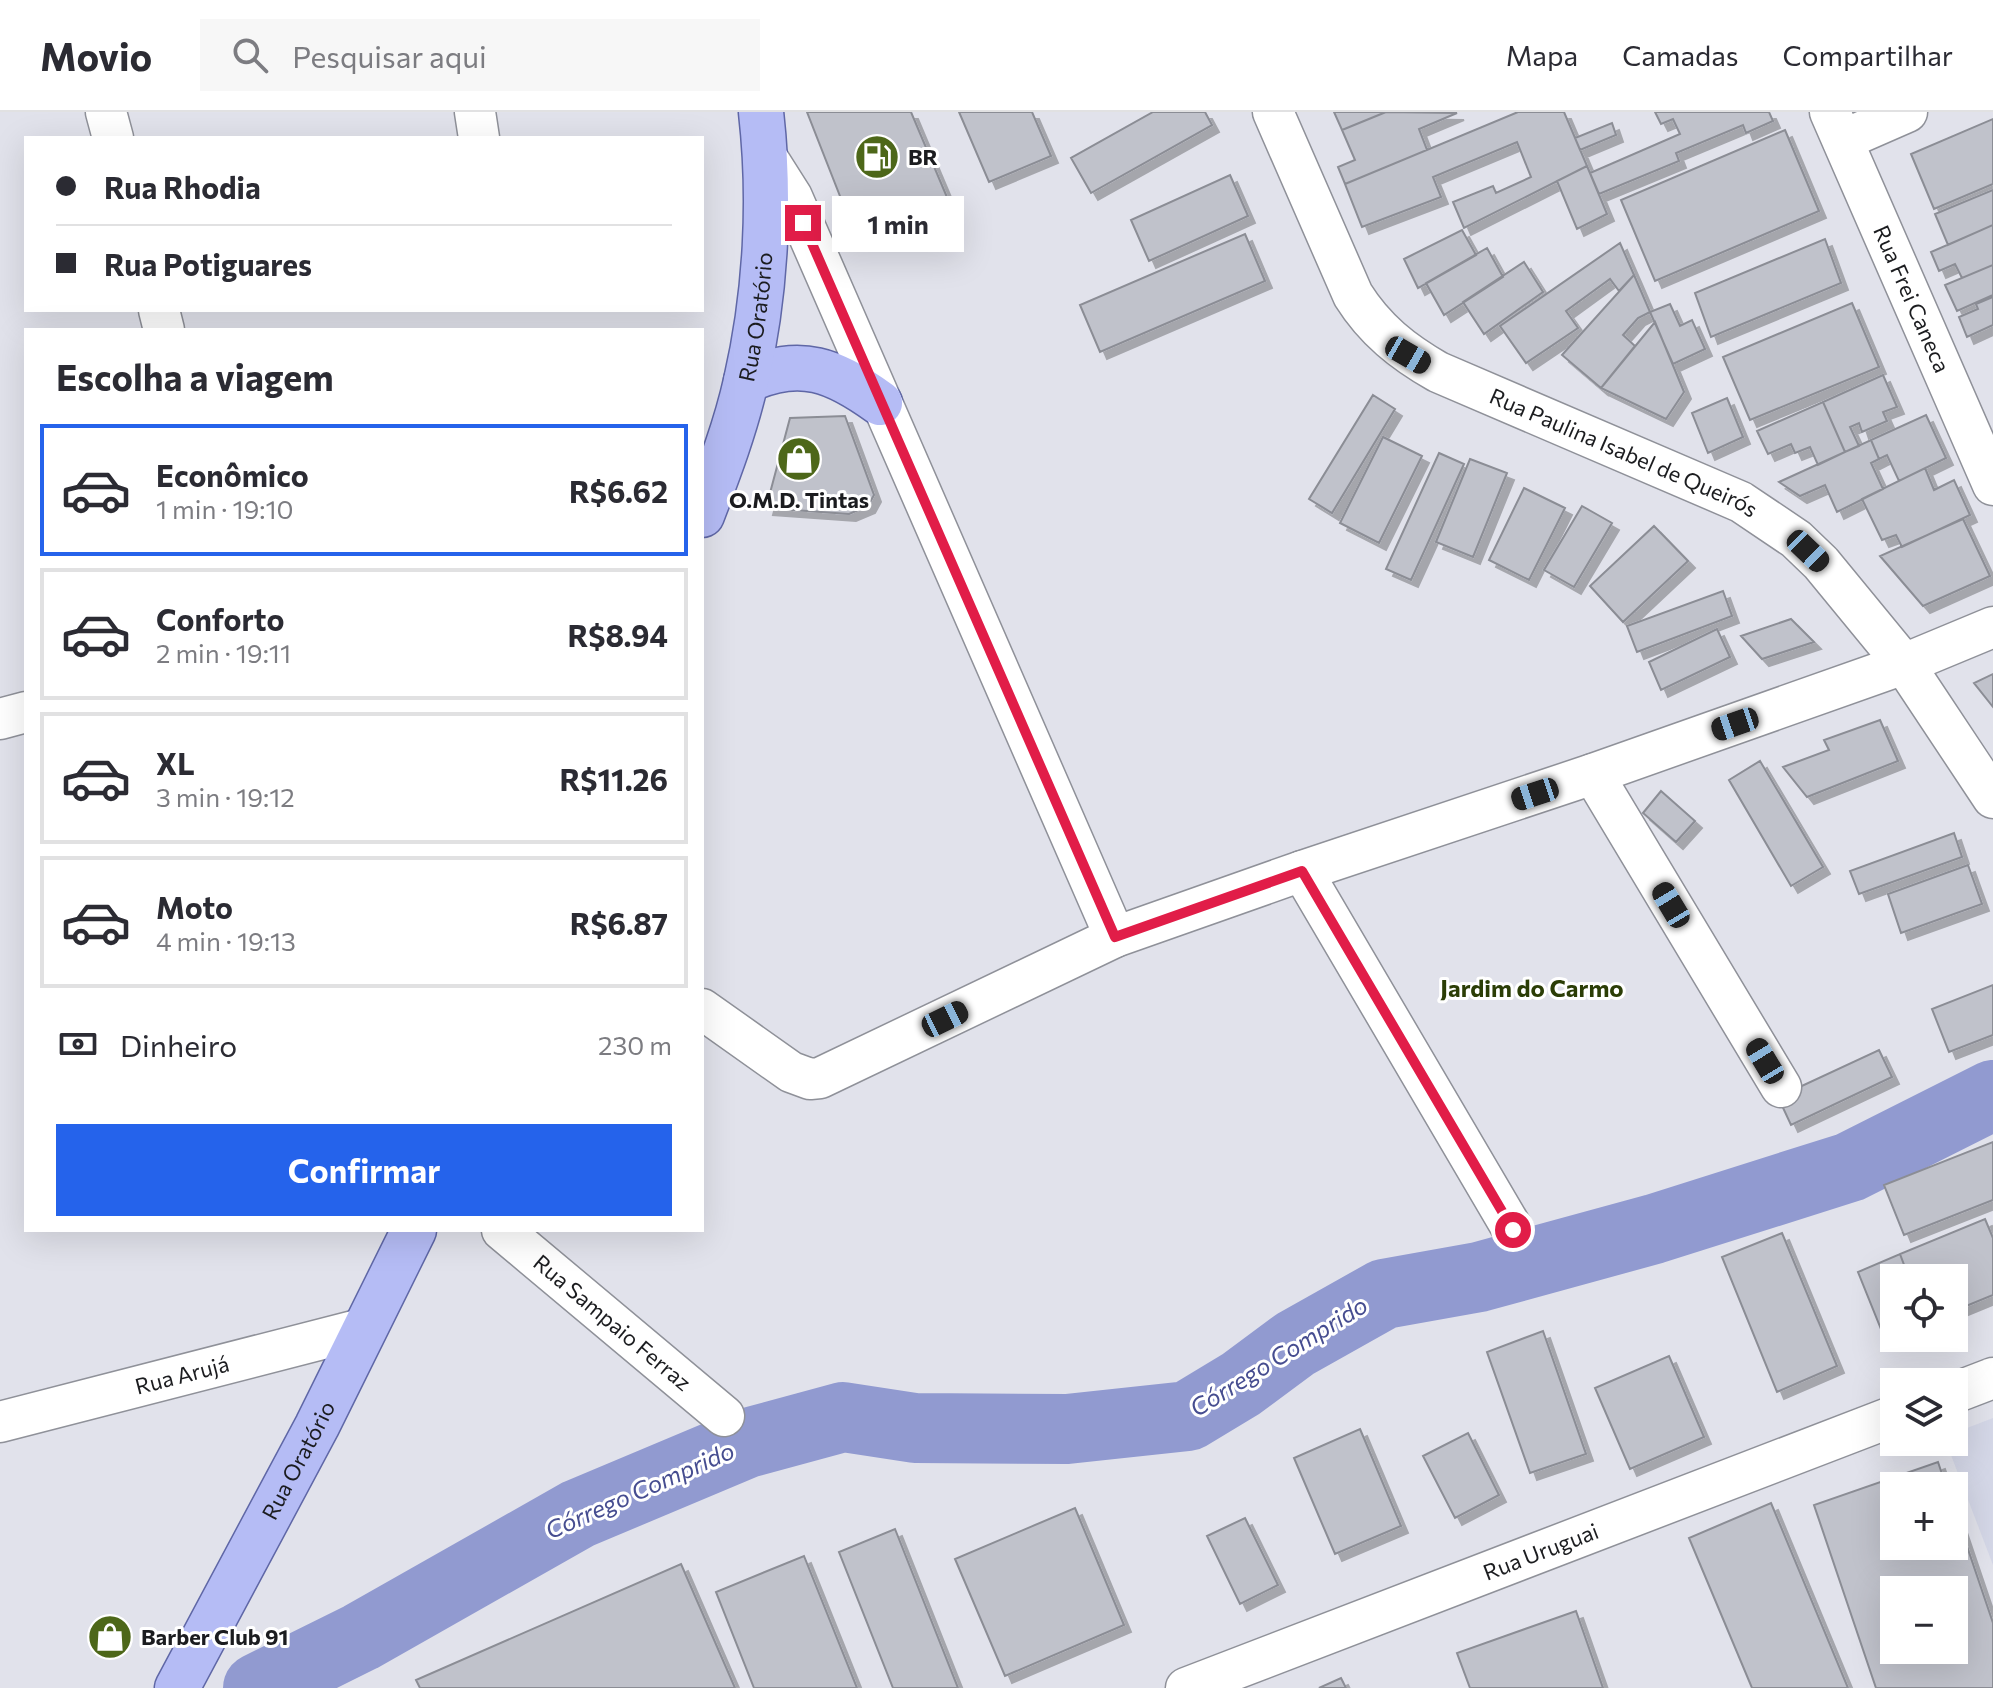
<!DOCTYPE html>
<html lang="pt">
<head>
<meta charset="utf-8">
<style>
	:root { --surface:#fff; --page:#f7f7f7; --text:#2b2b33; --muted:#7c7c81; --line:#e1e1e2; --accent:#2563eb }
	body { margin:0; font-family:Commissioner,sans-serif; background:var(--page); color:var(--text); height:100vh; display:flex; flex-direction:column; font-size:30px; white-space:nowrap }
	* { box-sizing:border-box; margin:0 }
	p { font-size:26px; color:var(--muted) }
	.icon { flex:none; width:44px; height:44px; fill:none; stroke:currentColor; stroke-width:2; stroke-linecap:round; stroke-linejoin:round }
	.map { position:relative; flex:1; overflow:hidden }
	.details { position:absolute; left:24px; top:216px; width:680px; height:904px; display:flex; flex-direction:column; background:var(--surface); border-radius:0px; box-shadow:0 8px 32px #0002 }
	.details>* { flex:none }
	.banner { position:absolute; left:24px; top:24px; width:680px; height:176px; border-radius:0px; box-shadow:0 8px 32px #0002; display:grid; align-content:center; height:176px; padding:0 32px; background:var(--surface) }
	.fabs { position:absolute; left:1880px; top:1152px; display:grid; gap:16px }
	.fabs a { display:grid; place-items:center; width:88px; height:88px; border-radius:0px; background:var(--surface); box-shadow:0 8px 32px #0002; font-size:40px }
	.end { position:absolute; width:36px; height:36px; margin:-18px; border:10px solid #e11d48; background:#fff; box-shadow:0 0 0 4px #fff }
	.from { border-radius:50% }
	.bubble { position:absolute; height:56px; border-radius:0px; background:var(--surface); box-shadow:0 8px 32px #0002; font-size:26px; font-weight:700; line-height:56px; text-align:center }
	.car { position:absolute; width:24px; height:48px; margin:-24px -12px; border-radius:10px; box-shadow:0 0 6px 2px #0007; background:linear-gradient(#222 24%,#8ab4d8 0 40%,#222 0 76%,#8ab4d8 0 86%,#222 0) }
	.banner b { display:flex; align-items:center; gap:28px; height:76px; font-size:30px }
	.banner b+b { border-top:2px solid var(--line) }
	.banner i { width:20px; height:20px; background:var(--text) }
	ul { padding:0; list-style:none }
	li { display:flex; align-items:center; gap:24px; height:132px; margin:0 16px 12px; padding:0 16px; border:4px solid var(--line); border-radius:0px }
	li div { flex:1 }
	li b { display:block; font-size:30px }
	li em { font-style:normal; font-weight:700 }
	li.active { border-color:var(--accent) }
	li>.icon { width:72px; height:72px; stroke-width:1.5 }
	h2 { padding:0 32px; font-size:36px; line-height:96px }
	.pay { display:flex; align-items:center; gap:20px; height:88px; padding:0 32px; font-size:30px }
	.pay p { margin-inline-start:auto }
	.cta { display:flex; gap:16px; margin-top:auto; padding:16px 32px }
	.cta a { flex:1; height:92px; border-radius:0px; background:var(--accent); color:#fff; font-size:32px; font-weight:700; line-height:92px; text-align:center }
	header { display:flex; align-items:center; gap:48px; box-sizing:border-box; height:112px; padding:0 40px; background:var(--surface); border-bottom:2px solid var(--line) }
	header strong { font-size:38px }
	nav { display:flex; gap:44px; margin-inline-start:auto; font-size:28px }
	.search { width:560px; height:72px; background:var(--page); display:flex; align-items:center; gap:20px; box-sizing:border-box; padding:0 28px; border-radius:0px; color:var(--muted); font-size:30px }
	.map>svg:first-child { display:block }
</style>
</head>
<body>
<header>
<strong>Movio</strong>
<div class="search"><svg class="icon" aria-label="search" viewBox="0 0 24 24"><circle cx="10" cy="10" r="6"/><path d="M15 15l6 6"/></svg>Pesquisar aqui</div>
<nav><a>Mapa</a><a>Camadas</a><a>Compartilhar</a></nav>
</header>
<div class="map">
<svg width="1993" height="1576" viewBox="0 0 1993 1576">
	<defs>
		<filter id="shadow"><feDropShadow dx="7" dy="7" stdDeviation="0" flood-color="#0004"/></filter>
	</defs>
	<rect width="100%" height="100%" fill="#e1e2eb"/>
	<path fill="#d4d7e7" d="M1993 1306V1453L1946 1330H1954V1321Z"/>
	<g fill="none" stroke-linecap="round" stroke-linejoin="round">
		<path stroke="#919ad0" stroke-width="70" d="M258 1576 361 1525 578 1402 747 1331 843 1305 915 1316 1067 1317 1188 1304 1241 1272 1295 1232 1384 1182 1479 1165 1654 1117 1850 1055 1993 983"/>
	</g>
	<path fill="#c0c2cb" stroke="#8b8d95" stroke-width="2" fill-rule="evenodd" filter="url(#shadow)" d="M807 0H911L949 90 858 130Z
		M959 0H1032L1051 44 989 70Z
		M1153 0H1205L1212 13 1091 81 1071 46Z
		M1334 0H1386L1342 18Z
		M1386 0 1457 1 1419 17 1427 38 1345 72 1338 55 1355 48 1342 18Z
		M1518 0H1564L1587 54 1464 116 1453 90 1493 74 1496 81 1531 65 1517 30 1433 65 1441 85 1362 115 1345 72Z
		M1655 0H1769L1773 9 1746 21 1743 13 1676 41 1679 49 1599 82 1590 61 1680 22 1673 7 1661 12Z
		M1993 7V72L1934 97 1911 42Z
		M1612 11 1616 23 1580 38 1575 26Z
		M1785 18 1819 99 1655 169 1621 88Z
		M1587 54 1607 102 1577 117 1557 69Z
		M1230 63 1248 104 1149 149 1131 108Z
		M1993 78V113L1948 133 1935 102Z
		M1993 113V153L1962 166 1955 152 1939 159 1931 140Z
		M1462 118 1476 143 1418 176 1404 147Z
		M1245 122 1265 169 1100 240 1080 193Z
		M1825 127 1841 171 1711 225 1695 181Z
		M1620 131 1634 163 1619 179 1610 167 1566 199 1578 216 1526 251 1500 214Z
		M1487 136 1503 165 1444 203 1426 171Z
		M1524 150 1543 180 1484 222 1463 190Z
		M1993 153V183L1957 199 1945 173Z
		M1634 163 1650 200 1638 206 1623 223 1635 234 1601 276 1562 243Z
		M1993 185V213L1967 225 1959 205 1978 197 1976 192Z
		M1852 191 1879 255 1750 308 1723 245Z
		M1670 192 1680 214 1692 208 1705 237 1673 252 1650 200Z
		M1655 210 1684 280 1666 307 1601 276Z
		M1883 263 1897 295 1883 300 1887 309 1862 320 1859 311 1850 315 1859 334 1845 340 1823 290Z
		M1373 283 1395 297 1332 401 1309 387Z
		M1727 286 1743 325 1708 341 1692 301Z
		M1823 290 1845 340 1818 353 1810 335 1795 341 1791 332 1768 342 1757 319Z
		M1926 303 1946 346 1899 369 1887 343 1879 347 1871 328Z
		M845 304 874 383 868 394 849 402 766 396 790 306Z
		M1383 325 1422 344 1379 431 1340 411Z
		M1871 328 1879 347 1871 351 1883 377 1837 400 1825 373 1800 384 1779 370Z
		M1439 341 1464 352 1411 468 1386 457Z
		M1470 347 1507 361 1473 445 1436 430Z
		M1925 356 1934 378 1954 368 1970 403 1902 435 1896 423 1882 428 1862 387Z
		M1524 376 1565 396 1529 468 1489 448Z
		M1582 394 1612 411 1574 475 1544 458Z
		M1963 407 1990 464 1923 494 1880 444Z
		M1654 414 1688 449 1623 510 1590 474Z
		M1723 479 1732 504 1637 540 1627 514Z
		M1791 507 1814 530 1762 547 1741 524Z
		M1717 517 1730 545 1661 578 1649 550Z
		M1993 562V595L1974 571Z
		M1880 608 1898 649 1807 685 1783 655 1829 638 1824 628Z
		M1760 649 1823 755 1791 774 1729 668Z
		M1661 679 1695 709 1676 730 1643 701Z
		M1954 721 1962 745 1859 782 1850 759Z
		M1968 753 1982 792 1901 821 1888 782Z
		M1993 873V923L1949 940 1932 897Z
		M1879 938 1892 965 1791 1013 1778 985Z
		M1993 1030V1088L1904 1123 1884 1073Z
		M1985 1107 1993 1126V1183L1954 1199V1166H1909L1900 1142Z
		M1782 1121 1837 1254 1777 1280 1722 1145Z
		M1900 1142 1909 1166H1894V1224L1885 1227 1858 1160Z
		M1543 1219 1586 1342 1530 1361 1487 1240Z
		M1669 1244 1704 1325 1630 1357 1595 1276Z
		M1360 1317 1401 1414 1335 1442 1294 1346Z
		M1468 1321 1499 1383 1455 1406 1423 1344Z
		M1938 1350 1946 1374H1894V1434H1954V1396L1993 1511V1576H1876L1814 1393ZM1894 1478H1954V1538H1894Z
		M1771 1391 1848 1576H1752L1689 1426Z
		M1075 1396 1124 1513 1005 1564 955 1447Z
		M1245 1406 1278 1473 1240 1492 1207 1424Z
		M895 1417 958 1576H893L839 1440Z
		M804 1444 857 1576H754L716 1480Z
		M681 1452 735 1576H420L416 1568Z
		M1576 1499 1603 1576H1470L1457 1541Z
		M1341 1566 1346 1576H1319Z"/>
	<g fill="none" stroke-linecap="round" stroke-linejoin="round">
		<g stroke="#8f9199" stroke-width="43">
			<g id="minor">
				<path d="M106 0 113 26"/>
				<path d="M475 0 479 26"/>
				<path id="s1" d="M1273 0 1353 183C1375 218 1403 240 1438 260L1741 390 1796 427 1821 451 1904 552 1993 686"/>
				<path id="s2" d="M1830 0 1993 373"/>
				<path d="M1843 28 1907 0"/>
				<path d="M766 44 792 85 1115 825"/>
				<path d="M159 198 164 218"/>
				<path d="M0 607 26 600"/>
				<path d="M1593 662 1781 975"/>
				<path d="M1302 759 1513 1118"/>
				<path d="M702 897 791 960 810 967 820 966 1115 825 1302 759 1593 662 1904 552 1993 515"/>
				<path id="s3" d="M502 1118 724 1304"/>
				<path d="M1954 1281 1993 1266"/>
				<path id="s4" d="M0 1310 365 1216"/>
				<path id="s5" d="M1186 1576 1894 1304"/>
			</g>
		</g>
		<g stroke="#5f67a6" stroke-width="47">
			<g id="major">
				<path d="M746 269C800 243 836 259 880 291"/>
				<path id="s6" d="M702 403C719 359 736 314 746 269 766 182 771 88 761 0"/>
				<path id="s7" d="M177 1576 317 1314 414 1118"/>
			</g>
		</g>
		<use href="#minor" stroke="#fff" stroke-width="40"/>
		<use href="#major" stroke="#b5bcf5" stroke-width="44"/>
	</g>
	<g fill="none" stroke-linecap="round" stroke-linejoin="round">
		<path stroke="#e11d48" stroke-width="10" d="M803 111 1115 825 1302 759 1513 1118"/>
	</g>
	<defs>
		<g id="fuel-disc" transform="scale(2.3)"><circle r="9.5" fill="#4d6719" stroke="#fff"/><path d="M-5.5-6h7V0h2V4h1.3V-2.5L3-4.5l.8-.8L6-3V5H2.5V1h-1V6h-7ZM-4.2-4.7v3.2H.2V-4.7Z" fill="#fff"/></g>
		<g id="shop-disc" transform="scale(2.3)"><circle r="9.5" fill="#4d6719" stroke="#fff"/><path d="M-5-2.5h2.3a2.7 3.5 0 0 1 5.4 0H5L5.5 6h-11ZM-1.5-2.5h3a1.5 2.3 0 0 0-3 0Z" fill="#fff"/></g>
	</defs>
	<g fill-rule="evenodd">
		<use href="#fuel-disc" x="877" y="45"/>
		<use href="#shop-disc" x="799" y="347"/>
		<use href="#shop-disc" x="110" y="1525"/>
	</g>
	<g text-anchor="middle" stroke-width="6" stroke-linejoin="round" paint-order="stroke">
		<g font-size="22" font-weight="bold" fill="#1b1c1f" stroke="#fff" text-anchor="start">
			<text x="908" y="53">BR</text>
			<text x="799" y="396" text-anchor="middle">O.M.D. Tintas</text>
			<text x="141" y="1533">Barber Club 91</text>
		</g>
		<g font-size="22" fill="#1b1c1f" stroke="#fff">
			<text dy="8" stroke="none"><textPath href="#s2" startOffset="204">Rua Frei Caneca</textPath></text>
			<text dy="8" stroke="none"><textPath href="#s6" startOffset="206">Rua Oratório</textPath></text>
			<text dy="8" stroke="none"><textPath href="#s1" startOffset="518">Rua Paulina Isabel de Queirós</textPath></text>
			<text dy="8" stroke="none"><textPath href="#s3" startOffset="144">Rua Sampaio Ferraz</textPath></text>
			<text dy="8" stroke="none"><textPath href="#s4" startOffset="188">Rua Arujá</textPath></text>
			<text dy="8" stroke="none"><textPath href="#s7" startOffset="258">Rua Oratório</textPath></text>
			<text dy="8" stroke="none"><textPath href="#s5" startOffset="380">Rua Uruguai</textPath></text>
		</g>
		<g font-size="24" font-weight="bold" fill="#2b3d06" stroke="#fff">
			<text x="1532" y="885">Jardim do Carmo</text>
		</g>
		<g font-size="24" font-style="italic" fill="#464d90" stroke="#fff">
			<text transform="translate(1279 1245) rotate(-32)" y="8">Córrego Comprido</text>
			<text transform="translate(640 1379) rotate(-24)" y="8">Córrego Comprido</text>
		</g>
	</g>
</svg>
<div class="fabs">
<a><svg class="icon" aria-label="locate" viewBox="0 0 24 24"><circle cx="12" cy="12" r="6"/><path d="M12 2v4M12 18v4M2 12h4M18 12h4"/></svg></a>
<a><svg class="icon" aria-label="layers" viewBox="0 0 24 24"><path d="M12 4l9 5-9 5-9-5zM3 14l9 5 9-5"/></svg></a>
<a>+</a>
<a>−</a>
</div>
<i class="end from" style="left:1513px;top:1118px"></i>
<i class="end" style="left:803px;top:111px"></i>
<div class="bubble" style="left:832px;top:84px;width:132px">1 min</div>
<i class="car" style="left:1408px;top:243px;rotate:120deg"></i>
<i class="car" style="left:1808px;top:439px;rotate:134deg"></i>
<i class="car" style="left:1735px;top:612px;rotate:251deg"></i>
<i class="car" style="left:1535px;top:682px;rotate:252deg"></i>
<i class="car" style="left:1671px;top:793px;rotate:329deg"></i>
<i class="car" style="left:945px;top:907px;rotate:64deg"></i>
<i class="car" style="left:1765px;top:949px;rotate:329deg"></i>
<div class="banner">
<b><i class="from"></i>Rua Rhodia</b>
<b><i></i>Rua Potiguares</b>
</div>
<section class="details">
<h2>Escolha a viagem</h2>
<ul>
<li class="active"><svg class="icon" aria-label="car" viewBox="0 0 24 24"><path d="M5 17H2v-5l4-1 3-4h7l3 4 3 1v5h-3M9 17h6M6 11h13"/><circle cx="7" cy="17" r="2"/><circle cx="17" cy="17" r="2"/></svg><div><b>Econômico</b><p>1 min · 19:10</p></div><em>R$6.62</em></li>
<li><svg class="icon" aria-label="car" viewBox="0 0 24 24"><path d="M5 17H2v-5l4-1 3-4h7l3 4 3 1v5h-3M9 17h6M6 11h13"/><circle cx="7" cy="17" r="2"/><circle cx="17" cy="17" r="2"/></svg><div><b>Conforto</b><p>2 min · 19:11</p></div><em>R$8.94</em></li>
<li><svg class="icon" aria-label="car" viewBox="0 0 24 24"><path d="M5 17H2v-5l4-1 3-4h7l3 4 3 1v5h-3M9 17h6M6 11h13"/><circle cx="7" cy="17" r="2"/><circle cx="17" cy="17" r="2"/></svg><div><b>XL</b><p>3 min · 19:12</p></div><em>R$11.26</em></li>
<li><svg class="icon" aria-label="car" viewBox="0 0 24 24"><path d="M5 17H2v-5l4-1 3-4h7l3 4 3 1v5h-3M9 17h6M6 11h13"/><circle cx="7" cy="17" r="2"/><circle cx="17" cy="17" r="2"/></svg><div><b>Moto</b><p>4 min · 19:13</p></div><em>R$6.87</em></li>
</ul>
<div class="pay"><svg class="icon" aria-label="cash" viewBox="0 0 24 24"><path d="M3 7h18v10H3z"/><circle cx="12" cy="12" r="2"/></svg>Dinheiro<p>230 m</p></div>
<div class="cta"><a>Confirmar</a></div>
</section>
</div>
</body>
</html>
